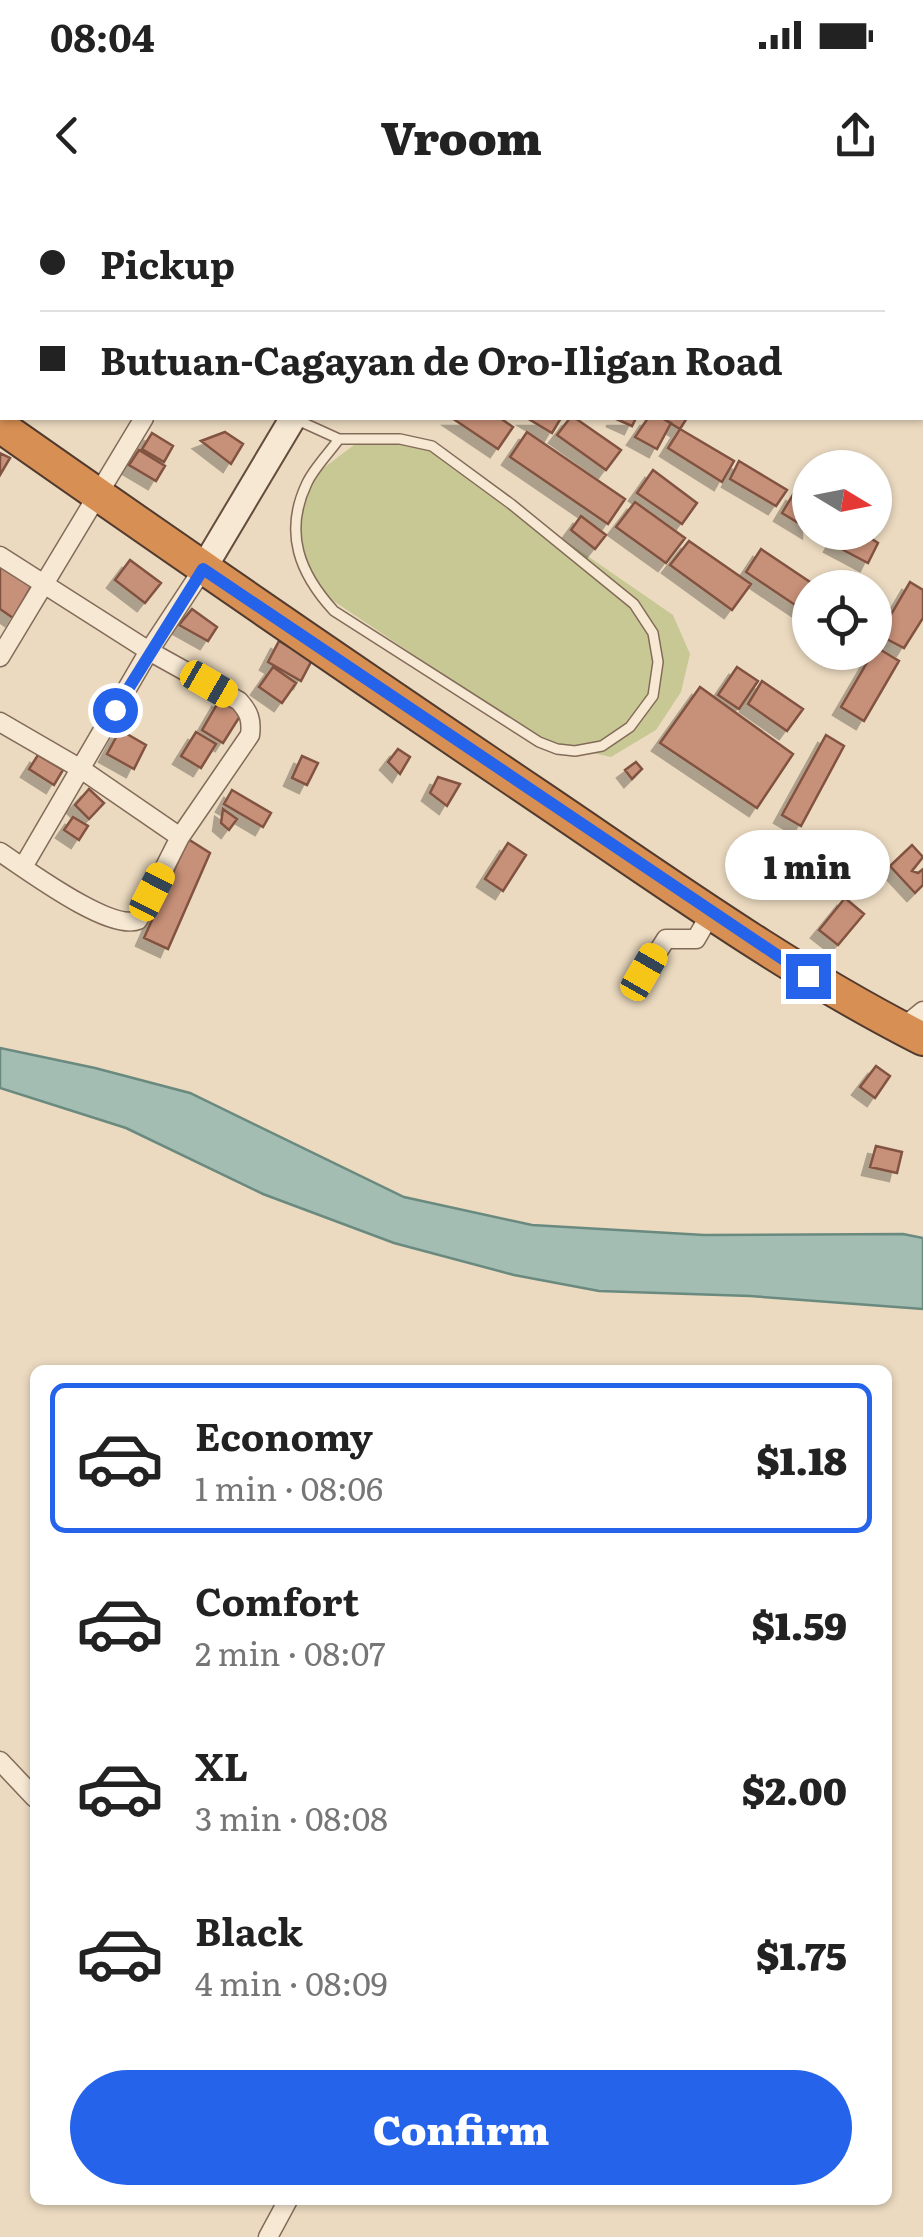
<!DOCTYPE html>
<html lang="en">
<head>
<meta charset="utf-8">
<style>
	:root { --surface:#fff; --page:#f6f6f6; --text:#222; --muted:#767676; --line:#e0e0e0; --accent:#2563eb }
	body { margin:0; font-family:Literata,serif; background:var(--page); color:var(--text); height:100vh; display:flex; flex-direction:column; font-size:38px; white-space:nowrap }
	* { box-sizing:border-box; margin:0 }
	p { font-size:32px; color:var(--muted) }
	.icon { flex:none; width:55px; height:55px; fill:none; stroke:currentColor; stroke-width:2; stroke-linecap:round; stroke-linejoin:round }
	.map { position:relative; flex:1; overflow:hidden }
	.sheet { position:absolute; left:30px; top:1165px; width:862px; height:840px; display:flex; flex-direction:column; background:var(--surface); border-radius:15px; box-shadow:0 2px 8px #0004 }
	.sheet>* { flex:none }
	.hud { position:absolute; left:0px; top:0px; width:925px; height:220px; box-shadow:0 2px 8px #0004; display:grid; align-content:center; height:220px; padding:0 40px; background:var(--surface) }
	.needle { width:65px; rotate:100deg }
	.tools { position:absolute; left:792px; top:250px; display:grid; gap:20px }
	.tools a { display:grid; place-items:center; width:100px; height:100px; border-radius:50%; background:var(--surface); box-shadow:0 2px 8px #0004; font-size:50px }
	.end { position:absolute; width:45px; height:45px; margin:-22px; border:12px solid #2563eb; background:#fff; box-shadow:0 0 0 5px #fff }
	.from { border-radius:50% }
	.bubble { position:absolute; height:70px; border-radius:35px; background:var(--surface); box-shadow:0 2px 8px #0004; font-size:32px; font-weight:800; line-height:70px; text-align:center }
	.car { position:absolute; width:30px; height:60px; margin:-30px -15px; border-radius:12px; box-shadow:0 0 8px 2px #0007; background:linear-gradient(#f5c518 24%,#345 0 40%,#f5c518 0 76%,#345 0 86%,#f5c518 0) }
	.hud b { display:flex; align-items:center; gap:35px; height:95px; font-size:38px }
	.hud b+b { border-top:2px solid var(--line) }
	.hud i { width:25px; height:25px; background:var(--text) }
	ul { padding:18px 0 0; list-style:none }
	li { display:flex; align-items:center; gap:30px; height:150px; margin:0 20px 15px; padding:0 20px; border:5px solid transparent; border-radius:15px }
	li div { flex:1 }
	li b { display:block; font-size:38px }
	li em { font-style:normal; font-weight:800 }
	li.current { border-color:var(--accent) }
	li>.icon { width:90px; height:90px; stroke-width:1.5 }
	.button { display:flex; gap:20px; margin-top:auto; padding:20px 40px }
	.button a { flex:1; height:115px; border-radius:60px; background:var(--accent); color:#fff; font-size:40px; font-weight:800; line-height:115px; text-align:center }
	.status { display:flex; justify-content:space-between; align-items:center; height:70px; padding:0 50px; background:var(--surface); direction:ltr }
	.status svg { height:28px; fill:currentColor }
	header { display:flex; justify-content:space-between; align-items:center; height:130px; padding:0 40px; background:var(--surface); font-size:45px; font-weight:800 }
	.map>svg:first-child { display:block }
</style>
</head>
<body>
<div class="status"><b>08:04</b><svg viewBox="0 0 49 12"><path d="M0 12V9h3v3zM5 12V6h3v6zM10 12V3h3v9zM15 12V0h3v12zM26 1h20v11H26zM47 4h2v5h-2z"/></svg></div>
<header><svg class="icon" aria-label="back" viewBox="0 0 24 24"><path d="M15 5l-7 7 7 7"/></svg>Vroom<svg class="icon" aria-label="share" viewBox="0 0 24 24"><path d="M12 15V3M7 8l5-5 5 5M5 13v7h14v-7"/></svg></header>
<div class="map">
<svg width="923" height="2037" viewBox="0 0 923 2037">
	<defs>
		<filter id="shadow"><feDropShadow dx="-8" dy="8" stdDeviation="0" flood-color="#0004"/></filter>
	</defs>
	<rect width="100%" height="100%" fill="#ebdac0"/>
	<path fill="#c8c895" d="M421 241 673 415 690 454 681 492 656 530 611 557 544 542 326 396 293 345 313 276 354 245Z"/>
	<path fill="#a3bdb3" stroke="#6b8a7f" stroke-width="2.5" d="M515 0H923V180L922 2Z
		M0 848 95 868 190 893 404 997 532 1025 704 1035 903 1034 923 1038V1109L750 1096 599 1091 514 1075 394 1043 263 994 126 928 0 888Z"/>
	<path fill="#c79078" stroke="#815341" stroke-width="2.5" filter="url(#shadow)" d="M32 0H148L30 2Z
		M452 218H500L513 227 498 249Z
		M527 218H561L552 233Z
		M570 218H575L621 250 606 270 557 235Z
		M614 218H636L632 226Z
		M648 218H662L671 223 657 249 635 237Z
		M662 218H687L680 229Z
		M680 229 734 261 722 282 668 248Z
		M225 232 243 244 231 264 201 241Z
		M527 232 625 299 608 324 510 257Z
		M152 233 173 246 164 262 142 249Z
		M139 250 165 266 156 281 129 265Z
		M0 253 10 258 0 275Z
		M739 261 787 290 776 306 730 279Z
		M653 270 697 303 682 324 637 293Z
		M794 293 810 302V330L782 313Z
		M635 302 685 338 666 363 616 327Z
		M581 316 606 335 595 349 571 330Z
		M839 332H861L878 343 868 363 832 344Z
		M689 341 751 384 732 410 670 365Z
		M761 349 819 388H810V415L746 372Z
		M130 360 161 383 145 403 115 380Z
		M0 365 32 385 13 418 0 409Z
		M910 382 923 390V418L904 448 879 435Z
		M192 409 217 427 208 441 179 425Z
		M279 441 312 460 301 481 268 462Z
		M876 447 899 461 864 521 841 507Z
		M273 467 296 483 282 503 259 487Z
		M737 467 758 481 739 509 718 495Z
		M762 481 803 509 787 531 748 504Z
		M700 487 793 554 757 608 660 543Z
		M220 499 242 513 223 543 202 530Z
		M120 530 146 545 134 569 107 554Z
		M196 532 216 544 201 568 181 556Z
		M826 535 844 546 801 626 782 615Z
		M398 549 410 557 400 574 388 562Z
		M38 555 63 570 54 585 29 569Z
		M302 556 318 563 307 585 292 578Z
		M636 562 642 569 632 579 625 570Z
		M438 577 460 584 447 606 430 593Z
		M89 589 104 603 89 619 75 605Z
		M232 590 271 613 263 627 224 604Z
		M223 609 237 619 229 630 221 623Z
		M73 617 88 626 79 640 64 630Z
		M188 639 210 653 168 749 144 738Z
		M508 643 526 655 503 691 485 679Z
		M912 645 923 657 912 671 918 673 923 669V685L915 693 890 666Z
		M845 698 864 714 838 745 819 730Z
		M876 866 890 876 875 898 860 887Z
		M876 946 902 952 897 973 870 967Z"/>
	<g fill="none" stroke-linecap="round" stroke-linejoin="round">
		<g stroke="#836b59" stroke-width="12">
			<path id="lane" d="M295 219 339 239H400L432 246 511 304 634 404 653 433 658 462 653 496 630 527 602 546 575 551 557 549 539 542 334 411C300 374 283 333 307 283 314 268 329 253 339 239"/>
		</g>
		<g stroke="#836b59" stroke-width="21">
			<path id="street" d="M270 2 271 0
				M0 356 149 451 239 501C249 512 252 520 250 535L180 637 138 720C110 732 26 669 0 652
				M0 457 144 218
				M0 522 81 569 180 637
				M23 667 149 451 203 369
				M645 772 666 739H696L711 713
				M902 828 923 811
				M0 1561 35 1598
				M268 2037 288 2000"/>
		</g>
		<g stroke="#654c3d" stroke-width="29">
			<path id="secondary" d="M0 46 2 48
				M203 369 293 218"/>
		</g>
		<g stroke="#513a2e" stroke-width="36">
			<path id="highway" d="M0 226C178 351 357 474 538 596 664 681 787 770 923 839"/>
		</g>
		<use href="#lane" stroke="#f6e8d3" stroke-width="9"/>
		<use href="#street" stroke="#f6e8d3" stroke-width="18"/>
		<use href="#secondary" stroke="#f6e8d3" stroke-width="25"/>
		<use href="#highway" stroke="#d78f54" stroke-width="32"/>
	</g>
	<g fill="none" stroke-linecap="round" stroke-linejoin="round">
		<path stroke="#2563eb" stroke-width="12" d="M115 510 203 369 808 776"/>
	</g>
</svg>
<div class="tools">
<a><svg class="needle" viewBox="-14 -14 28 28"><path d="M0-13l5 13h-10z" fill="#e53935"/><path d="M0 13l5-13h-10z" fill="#767676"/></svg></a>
<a><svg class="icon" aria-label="locate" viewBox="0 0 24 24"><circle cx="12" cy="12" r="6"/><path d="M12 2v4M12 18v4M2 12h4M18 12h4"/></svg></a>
</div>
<i class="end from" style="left:115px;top:510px"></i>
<i class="end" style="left:808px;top:776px"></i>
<div class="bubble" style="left:725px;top:630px;width:165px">1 min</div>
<i class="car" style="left:209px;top:484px;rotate:120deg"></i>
<i class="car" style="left:152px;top:692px;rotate:27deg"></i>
<i class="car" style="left:644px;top:772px;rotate:30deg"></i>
<div class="hud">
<b><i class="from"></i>Pickup</b>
<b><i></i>Butuan-Cagayan de Oro-Iligan Road</b>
</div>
<section class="sheet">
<ul>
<li class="current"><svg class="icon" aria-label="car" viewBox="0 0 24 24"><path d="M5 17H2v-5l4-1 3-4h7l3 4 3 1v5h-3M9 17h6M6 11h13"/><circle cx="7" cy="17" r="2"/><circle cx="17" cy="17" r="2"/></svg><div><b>Economy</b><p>1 min · 08:06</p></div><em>$1.18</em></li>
<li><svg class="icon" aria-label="car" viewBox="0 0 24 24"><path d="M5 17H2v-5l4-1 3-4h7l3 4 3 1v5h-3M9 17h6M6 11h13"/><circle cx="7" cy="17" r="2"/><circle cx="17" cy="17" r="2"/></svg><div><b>Comfort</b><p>2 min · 08:07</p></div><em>$1.59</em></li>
<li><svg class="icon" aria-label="car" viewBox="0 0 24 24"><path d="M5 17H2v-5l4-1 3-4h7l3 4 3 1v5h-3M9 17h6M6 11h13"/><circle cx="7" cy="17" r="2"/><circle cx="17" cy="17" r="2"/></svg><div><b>XL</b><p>3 min · 08:08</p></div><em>$2.00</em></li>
<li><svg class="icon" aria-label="car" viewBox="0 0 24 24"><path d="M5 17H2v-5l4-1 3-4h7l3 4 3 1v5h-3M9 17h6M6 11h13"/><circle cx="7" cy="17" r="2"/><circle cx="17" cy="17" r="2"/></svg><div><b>Black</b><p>4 min · 08:09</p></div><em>$1.75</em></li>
</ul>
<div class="button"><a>Confirm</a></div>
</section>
</div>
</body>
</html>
